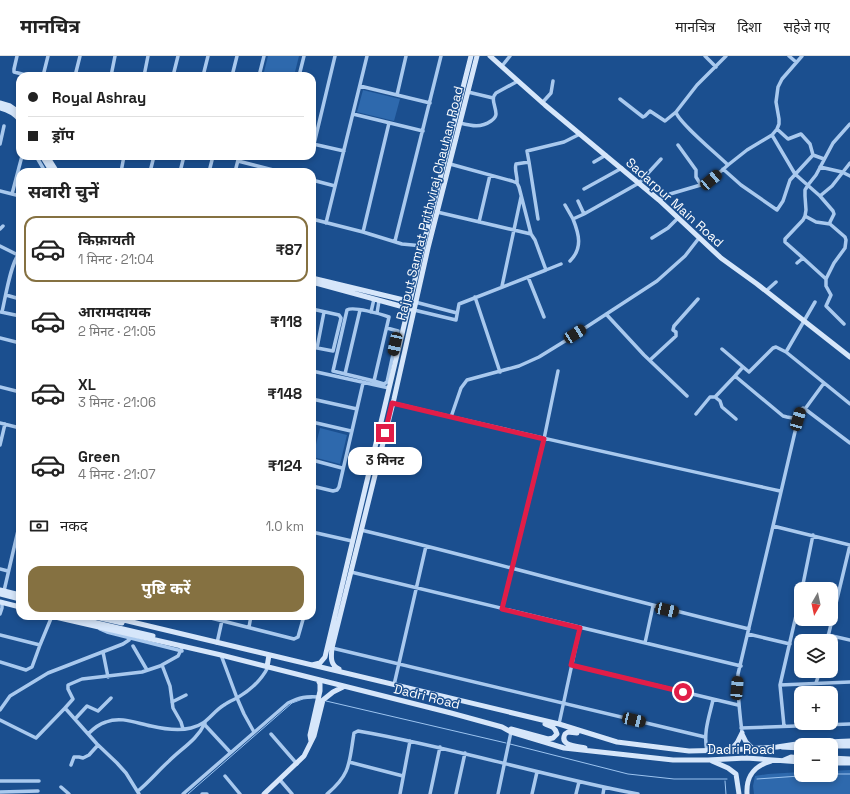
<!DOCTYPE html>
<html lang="hi">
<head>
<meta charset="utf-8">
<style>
	:root { --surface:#fff; --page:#f2f2f2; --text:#222; --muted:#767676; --line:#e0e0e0; --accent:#857141 }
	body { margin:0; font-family:"Space Grotesk","Noto Sans Devanagari",sans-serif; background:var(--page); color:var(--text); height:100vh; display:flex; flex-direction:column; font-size:15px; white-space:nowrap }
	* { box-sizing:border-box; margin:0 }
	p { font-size:13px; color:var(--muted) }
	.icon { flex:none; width:22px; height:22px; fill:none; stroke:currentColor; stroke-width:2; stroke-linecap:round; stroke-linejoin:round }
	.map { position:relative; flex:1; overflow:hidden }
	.side { position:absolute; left:16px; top:112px; width:300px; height:452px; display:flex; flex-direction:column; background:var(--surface); border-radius:12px; box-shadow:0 2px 6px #0003 }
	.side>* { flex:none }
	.guide { position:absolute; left:16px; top:16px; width:300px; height:88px; border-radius:12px; box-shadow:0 2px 6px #0003; display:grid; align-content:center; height:88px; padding:0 12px; background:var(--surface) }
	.needle { width:26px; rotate:189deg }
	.tools { position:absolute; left:794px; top:526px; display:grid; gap:8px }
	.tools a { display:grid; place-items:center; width:44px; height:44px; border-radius:8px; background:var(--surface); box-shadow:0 2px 6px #0003; font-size:20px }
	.end { position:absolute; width:18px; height:18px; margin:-9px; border:5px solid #e11d48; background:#fff; box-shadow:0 0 0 2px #fff }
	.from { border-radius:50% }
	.bubble { position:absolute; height:28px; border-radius:12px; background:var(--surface); box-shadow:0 2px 6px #0003; font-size:13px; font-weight:700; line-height:28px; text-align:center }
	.car { position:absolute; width:12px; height:24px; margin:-12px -6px; border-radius:5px; box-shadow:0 0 3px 1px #0007; background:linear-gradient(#222 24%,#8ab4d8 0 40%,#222 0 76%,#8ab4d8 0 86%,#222 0) }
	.guide b { display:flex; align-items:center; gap:14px; height:38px; font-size:15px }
	.guide b+b { border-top:1px solid var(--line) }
	.guide i { width:10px; height:10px; background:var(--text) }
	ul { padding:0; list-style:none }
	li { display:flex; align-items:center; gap:12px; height:66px; margin:0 8px 6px; padding:0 4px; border:2px solid transparent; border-radius:12px }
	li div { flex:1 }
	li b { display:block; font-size:15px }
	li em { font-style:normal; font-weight:700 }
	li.current { border-color:var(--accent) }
	li>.icon { width:36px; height:36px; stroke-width:1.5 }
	h2 { padding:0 12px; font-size:18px; line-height:48px }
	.pay { display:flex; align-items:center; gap:10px; height:44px; padding:0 12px; font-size:15px }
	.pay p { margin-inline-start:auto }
	.action { display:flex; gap:8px; margin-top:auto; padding:8px 12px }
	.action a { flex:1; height:46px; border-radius:12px; background:var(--accent); color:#fff; font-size:16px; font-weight:700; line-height:46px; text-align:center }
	header { display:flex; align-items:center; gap:24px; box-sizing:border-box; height:56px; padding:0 20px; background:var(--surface); border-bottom:1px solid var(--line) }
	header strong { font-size:19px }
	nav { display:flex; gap:22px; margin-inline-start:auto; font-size:14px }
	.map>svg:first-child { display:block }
</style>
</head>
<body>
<header>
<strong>मानचित्र</strong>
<nav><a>मानचित्र</a><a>दिशा</a><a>सहेजे गए</a></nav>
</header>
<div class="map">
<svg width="850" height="738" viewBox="0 0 850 738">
	<rect width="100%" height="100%" fill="#1b4f8f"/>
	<path fill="#2e69ad" d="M268 0H299L294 20H263Z
		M363 34 400 43 394 65 357 56Z
		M320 372 347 379 340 408 313 401Z
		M850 714V738H754L753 730 755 720 768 718 801 716V719H831V715Z"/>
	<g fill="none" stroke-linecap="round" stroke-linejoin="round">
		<path stroke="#9cc4f0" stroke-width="1" d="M326 645 506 687
			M510 688 628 718 674 723H727
			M831 718H850
			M757 723 814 719
			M725 725 726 738
			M188 738 292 647 303 643 312 642"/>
		<path stroke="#a9c9ee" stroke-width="3.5" d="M17 0 14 13V16L30 20
			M705 0 716 11
			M726 0 697 29 676 56C678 66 718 99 728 109
			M789 0 796 6
			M502 10 510 0
			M43 20 48 0
			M75 20 80 0
			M111 20 115 0
			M144 20 148 0
			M173 20 178 0
			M203 20 208 0
			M232 20 237 0
			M259 20 264 0
			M299 20 304 0
			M360 30 430 47
			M468 36 493 42
			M397 39 406 0
			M620 43 643 61 645 60 650 55 665 65 676 56
			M542 47 551 37 553 25
			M353 58 423 75
			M460 67C472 70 481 72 491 65 494 63 496 61 496 58 496 50 490 43 496 37L518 25
			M777 73 788 83 801 78 810 88 813 99 824 103
			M772 79 795 118 820 140 833 155 834 158 830 166V168
			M0 88 4 70
			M313 88 344 95
			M314 88 335 0
			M678 89 696 114V121L701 129
			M36 100 43 112 44 116
			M238 105 281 116
			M529 106 527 95 564 86 580 78
			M594 106 606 99
			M450 108 512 125 517 127 519 131 531 178
			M820 111 842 116 850 120
			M723 113 741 129 777 154 783 145 790 124 813 99
			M121 116 124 100
			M150 116 154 100
			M180 116 184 100
			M209 116 213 100
			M235 116 239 100
			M312 124 335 130
			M517 127C518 121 514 114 516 108L529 106 538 163
			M584 133 622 112
			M0 135 20 140
			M12 138 22 100
			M820 140 832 130 850 107
			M659 144 670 138 704 128 711 124 728 109 747 94 772 79 777 73 779 68V63L776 46 778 31 782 23 802 0
			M578 145 584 158
			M565 149 573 163 584 158 639 127 661 103
			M805 160 816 166 830 168 845 181 846 184 845 192 834 207 826 223V230L831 239 826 250 844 268
			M312 163 363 176 402 188 423 190
			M479 166 490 119
			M326 167 367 0
			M0 173 3 170
			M363 176 389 67
			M652 182 668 172 678 162
			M395 185 441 0
			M0 190 18 199
			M803 202 785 186V183L803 164 805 160 806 154 805 140V134L808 129 816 119 833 87 850 68
			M570 205C583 192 579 178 573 163
			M797 207 803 202 826 223
			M546 214 561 208
			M528 221 544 261
			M502 230 521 141
			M766 235 776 226
			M6 239 20 243
			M475 241 500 316
			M415 246 457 257
			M312 253 339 259 341 262 333 295 312 291
			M414 254 456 264 459 248 546 214 535 184 531 178 437 156
			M1 256 20 260
			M2 256C5 244 11 204 20 197
			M371 256 374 243
			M377 257 379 245
			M606 258 644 299 687 340
			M0 282 20 287
			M317 292 324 256
			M722 293 749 316 773 292 776 291 786 296 850 348
			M786 296 815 246
			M650 304 676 280V276L673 274 674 270 698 243
			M312 315 389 332
			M345 318 360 254
			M735 320 743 311
			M374 325 333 315 347 254C353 250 381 258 389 261L374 325 384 328 387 326 398 275 387 272
			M0 331 20 336
			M715 341 720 345 722 351 736 363
			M312 343 357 353
			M393 347C521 378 651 406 780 435
			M805 353 824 327
			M696 358 710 341H715L735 320 783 360 787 361 798 363 800 355 803 352 805 353 850 387
			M451 361 461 332 467 324 519 310 539 301 565 285 657 225 685 200 699 182
			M312 366 351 375
			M0 367 20 372
			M0 389 5 368
			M312 404 342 412
			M312 430 333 435 337 434 339 431 363 327
			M773 470 798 363
			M361 474C491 505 619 542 749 573
			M312 476 352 485
			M0 513 8 515
			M351 516 741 610
			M802 533 813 479
			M4 535 20 466
			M502 553 544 383 558 315
			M0 558 2 552V546
			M203 560 294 583 298 581 304 560
			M249 571 251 560
			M100 573 107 576 182 595
			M748 578 790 588
			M0 579 40 589 32 611 26 614 0 606
			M828 579 850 584
			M827 585 850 489
			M217 587 223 560
			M645 587 653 550
			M40 589 52 560
			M133 590 147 614
			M332 592 705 681
			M103 596 108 621
			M162 609 170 630 173 652 181 666 183 673
			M571 609 738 649
			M816 627 820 615
			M394 629 426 490
			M780 629 850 626
			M172 646 186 639
			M0 654 10 640 48 617 123 588 129 584 132 578
			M75 663 87 650 98 655 111 642
			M0 664 36 682 65 652
			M559 668 580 571
			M205 669 230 696
			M784 670 780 629 801 538
			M741 672 850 668
			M254 676 244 658 237 642C251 634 261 625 268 611
			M742 677C740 657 737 638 738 618L773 470 850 489
			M88 678C93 673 99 668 106 666 121 660 136 667 151 670 164 673 179 675 191 672 208 668 211 657 224 649 228 646 233 644 237 642L221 599
			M271 678 297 708
			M707 695C703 677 709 661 713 644
			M349 706 403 720
			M71 709 74 701H79L83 702 89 699 98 689
			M225 720 240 738
			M280 724 292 738
			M0 725H39
			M61 731 69 738
			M138 735C149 726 158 715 169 705 182 692 197 684 205 667
			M0 736 38 735
			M139 738 126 717 117 707 97 688 65 652 73 643 68 633V629L82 623 142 616 160 610 178 600 183 590
			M183 738 288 647C300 641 306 640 319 641
			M202 738H207
			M327 738C351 718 349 707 354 677L358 675C452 691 543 720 638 738
			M400 738 410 685
			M430 738 440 691
			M456 738 465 697
			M498 738 511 676
			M532 738 537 716
			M576 738 579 726
			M603 738 604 732"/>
		<path stroke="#d6e6fa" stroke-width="5" d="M490 0 545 49 659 144 721 202 757 228 850 301
			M0 47 10 50 20 57
			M0 52C9 54 14 57 20 64
			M42 100 52 116
			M47 100 57 116
			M312 222 412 246
			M312 226 411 253
			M0 534 20 539
			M0 538 20 543
			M0 546 20 551
			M51 560 221 599 451 657 502 671 511 676 564 692 673 704H708L746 702 801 706
			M91 560 122 567
			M107 560 559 668 617 686 689 695 730 694 777 691 803 687 850 685
			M312 609 320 607 325 601 423 190 471 0
			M267 611 269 599
			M339 613C330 609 331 601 332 592L394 343 428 192 477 0
			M511 673 548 683 553 682 557 678C555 671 551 670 545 668
			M577 677 568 676 565 678C559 690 577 690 585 692
			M742 678 746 686 752 692
			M311 685 310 679 320 635V628L318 624
			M831 690H850
			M782 691 801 692
			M731 694 737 687 742 677
			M831 702 850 703
			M784 704 791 701 801 702
			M712 705 728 712 736 718 739 738
			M831 707H850
			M264 738 304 700 314 680 323 644 333 636 343 631
			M747 738C746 720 754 710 771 705"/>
		<path stroke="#d6e6fa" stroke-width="5" d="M67 560 153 580"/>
	</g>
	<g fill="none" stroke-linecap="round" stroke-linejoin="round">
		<path stroke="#e11d48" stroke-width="5" d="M385 377 392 347 544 383 502 553 580 572 571 609 683 636"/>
	</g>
	<g text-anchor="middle" stroke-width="3" stroke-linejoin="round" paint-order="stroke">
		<g font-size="13" fill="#fff" stroke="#1b4f8f">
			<text transform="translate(675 146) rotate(42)" y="5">Sadarpur Main Road</text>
			<text transform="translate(429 147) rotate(-76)" y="5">Rajput Samrat Prithviraj Chauhan Road</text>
			<text transform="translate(427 640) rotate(14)" y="5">Dadri Road</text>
			<text x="741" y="698">Dadri Road</text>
		</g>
	</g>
</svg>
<div class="tools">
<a><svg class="needle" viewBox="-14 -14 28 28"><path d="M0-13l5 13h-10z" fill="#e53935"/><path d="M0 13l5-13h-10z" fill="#767676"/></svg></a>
<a><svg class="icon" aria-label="layers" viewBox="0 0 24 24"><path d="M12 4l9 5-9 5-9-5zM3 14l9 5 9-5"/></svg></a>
<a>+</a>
<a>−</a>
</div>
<i class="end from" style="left:683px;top:636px"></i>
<i class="end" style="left:385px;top:377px"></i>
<div class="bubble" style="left:348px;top:391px;width:74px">3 मिनट</div>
<i class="car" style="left:711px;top:124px;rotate:50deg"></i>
<i class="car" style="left:575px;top:278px;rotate:57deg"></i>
<i class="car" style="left:395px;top:288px;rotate:192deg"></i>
<i class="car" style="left:798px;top:363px;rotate:16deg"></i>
<i class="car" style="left:667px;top:554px;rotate:103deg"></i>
<i class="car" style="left:737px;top:632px;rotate:5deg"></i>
<i class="car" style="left:634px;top:664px;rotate:103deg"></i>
<div class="guide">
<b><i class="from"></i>Royal Ashray</b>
<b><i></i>ड्रॉप</b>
</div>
<section class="side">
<h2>सवारी चुनें</h2>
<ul>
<li class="current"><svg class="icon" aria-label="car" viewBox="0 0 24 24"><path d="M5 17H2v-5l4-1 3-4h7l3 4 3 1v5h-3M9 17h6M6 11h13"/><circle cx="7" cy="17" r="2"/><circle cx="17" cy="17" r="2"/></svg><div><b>किफ़ायती</b><p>1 मिनट · 21:04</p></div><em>₹87</em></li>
<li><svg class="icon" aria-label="car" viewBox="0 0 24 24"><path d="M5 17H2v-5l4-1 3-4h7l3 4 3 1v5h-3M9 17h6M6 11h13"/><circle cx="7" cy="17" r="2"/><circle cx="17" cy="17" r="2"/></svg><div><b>आरामदायक</b><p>2 मिनट · 21:05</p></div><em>₹118</em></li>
<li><svg class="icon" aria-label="car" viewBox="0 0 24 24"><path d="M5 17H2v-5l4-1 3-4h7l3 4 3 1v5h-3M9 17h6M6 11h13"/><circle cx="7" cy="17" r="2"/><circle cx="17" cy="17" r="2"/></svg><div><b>XL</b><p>3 मिनट · 21:06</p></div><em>₹148</em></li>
<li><svg class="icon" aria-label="car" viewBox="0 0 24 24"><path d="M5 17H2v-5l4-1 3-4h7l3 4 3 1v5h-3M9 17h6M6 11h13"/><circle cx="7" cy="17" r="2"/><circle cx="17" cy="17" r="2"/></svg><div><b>Green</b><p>4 मिनट · 21:07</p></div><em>₹124</em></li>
</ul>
<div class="pay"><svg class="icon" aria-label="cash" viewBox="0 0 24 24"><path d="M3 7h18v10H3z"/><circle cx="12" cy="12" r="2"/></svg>नकद<p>1.0 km</p></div>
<div class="action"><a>पुष्टि करें</a></div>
</section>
</div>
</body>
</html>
